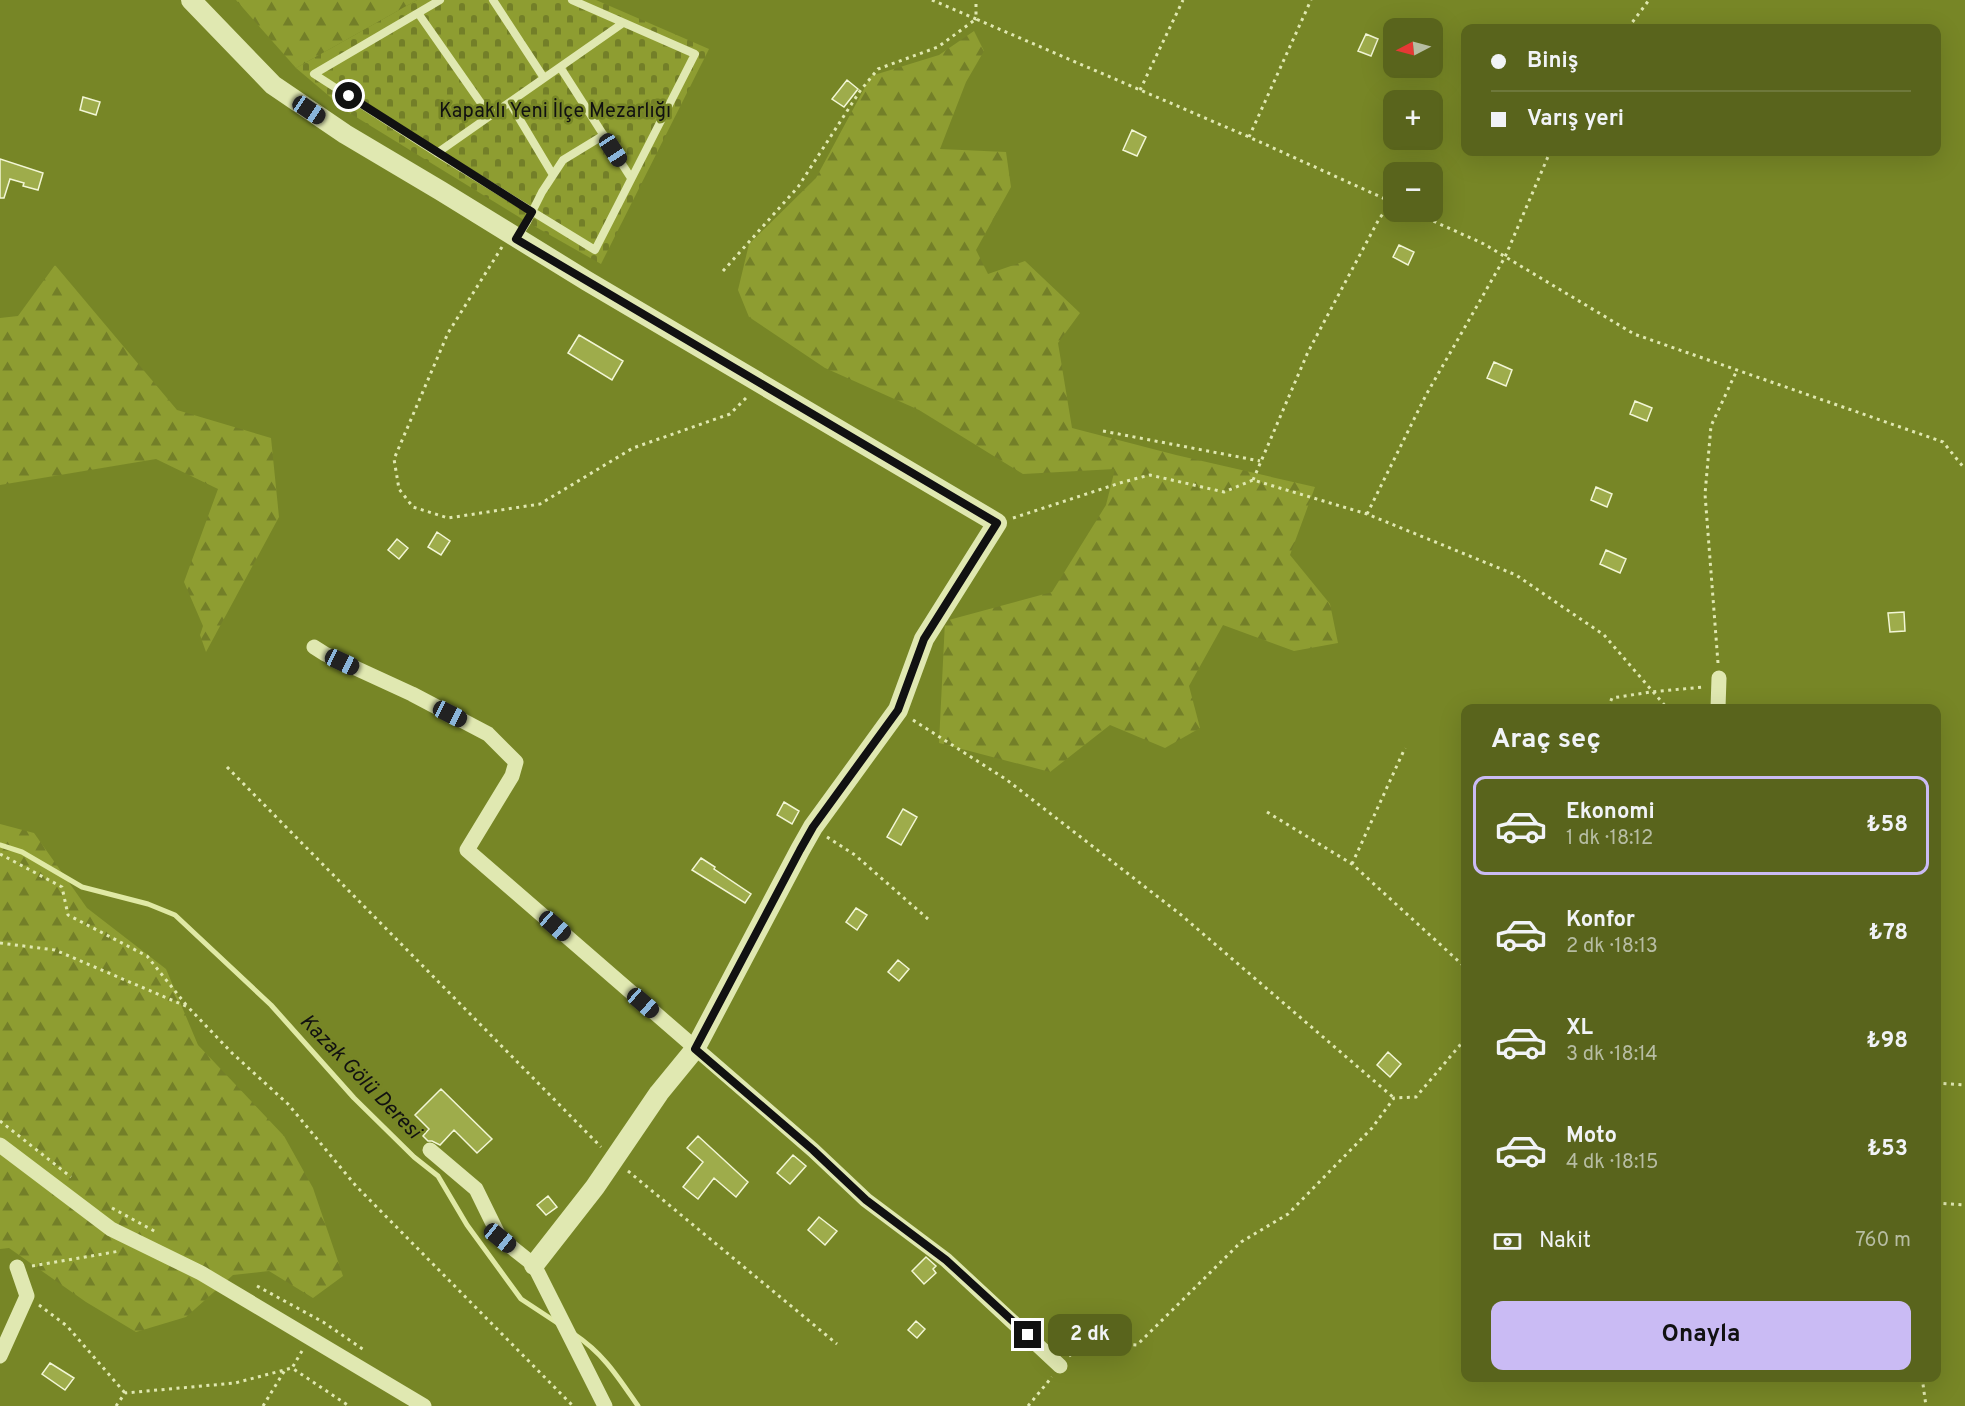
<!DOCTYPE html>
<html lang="tr">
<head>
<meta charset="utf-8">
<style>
	:root { --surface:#59641c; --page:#5f6a25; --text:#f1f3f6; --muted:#b7bda3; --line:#6e783b; --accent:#cabbf4 }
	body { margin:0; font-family:Overpass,sans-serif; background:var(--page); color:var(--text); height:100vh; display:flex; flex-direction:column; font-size:22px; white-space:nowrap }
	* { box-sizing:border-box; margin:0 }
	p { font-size:20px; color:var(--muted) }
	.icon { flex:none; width:33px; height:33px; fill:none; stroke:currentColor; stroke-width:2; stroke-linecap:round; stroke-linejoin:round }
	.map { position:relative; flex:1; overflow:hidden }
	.panel { position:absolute; left:1461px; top:704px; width:480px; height:678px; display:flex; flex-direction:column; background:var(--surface); border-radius:12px; box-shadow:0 6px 24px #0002 }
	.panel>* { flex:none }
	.top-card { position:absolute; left:1461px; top:24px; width:480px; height:132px; border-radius:12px; box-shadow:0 6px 24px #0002; display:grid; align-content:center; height:132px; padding:0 30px; background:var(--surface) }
	.needle { width:39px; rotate:264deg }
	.buttons { position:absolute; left:1383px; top:18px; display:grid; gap:12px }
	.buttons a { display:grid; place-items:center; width:60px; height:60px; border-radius:12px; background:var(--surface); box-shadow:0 6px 24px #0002; font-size:30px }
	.end { position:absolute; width:27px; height:27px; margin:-14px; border:8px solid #111; background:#fff; box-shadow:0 0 0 3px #fff }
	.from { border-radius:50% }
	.bubble { position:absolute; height:42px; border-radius:12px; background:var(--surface); box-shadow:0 6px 24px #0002; font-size:20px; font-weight:700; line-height:42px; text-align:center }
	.car { position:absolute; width:18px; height:36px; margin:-18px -9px; border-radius:8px; box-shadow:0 0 4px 2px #0007; background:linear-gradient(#222 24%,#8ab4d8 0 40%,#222 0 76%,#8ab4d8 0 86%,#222 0) }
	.top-card b { display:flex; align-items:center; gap:21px; height:57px; font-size:22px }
	.top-card b+b { border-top:2px solid var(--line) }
	.top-card i { width:15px; height:15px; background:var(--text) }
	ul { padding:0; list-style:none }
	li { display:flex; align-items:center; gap:18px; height:99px; margin:0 12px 9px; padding:0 18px; border:3px solid transparent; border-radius:12px }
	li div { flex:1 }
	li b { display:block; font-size:22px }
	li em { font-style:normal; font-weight:700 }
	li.active { border-color:var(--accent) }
	li>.icon { width:54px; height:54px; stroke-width:1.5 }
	h2 { padding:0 30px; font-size:27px; line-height:72px }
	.pay { display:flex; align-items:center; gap:15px; height:66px; padding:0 30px; font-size:22px }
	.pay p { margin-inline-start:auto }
	.action { display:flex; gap:12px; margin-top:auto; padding:12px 30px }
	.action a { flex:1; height:69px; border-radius:12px; background:var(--accent); color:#111; font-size:24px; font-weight:700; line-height:69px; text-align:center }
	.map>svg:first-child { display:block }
</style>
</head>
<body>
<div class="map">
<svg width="1965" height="1406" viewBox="0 0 1965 1406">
	<defs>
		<pattern id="forest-firs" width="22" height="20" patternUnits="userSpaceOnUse" patternTransform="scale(1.5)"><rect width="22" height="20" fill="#8e9d31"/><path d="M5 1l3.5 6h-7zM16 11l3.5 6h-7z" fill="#737f28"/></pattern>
		<pattern id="cemetery-stones" width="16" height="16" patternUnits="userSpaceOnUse" patternTransform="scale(1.5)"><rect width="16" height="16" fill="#8e9d31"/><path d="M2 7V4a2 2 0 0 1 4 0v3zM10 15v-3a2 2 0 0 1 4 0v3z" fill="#737f28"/></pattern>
	</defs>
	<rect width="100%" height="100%" fill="#778626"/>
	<path fill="url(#forest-firs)" d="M236 0H417L296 68Z
		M974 31 984 51 966 82 940 149 1006 152 1011 187 976 250 988 274 1025 261 1080 313 1058 343 1072 428 1176 455 1315 487 1290 555 1330 604 1338 643 1294 651 1223 625 1189 686 1200 728 1165 748 1110 725 1050 772 939 743 945 621 1052 592 1106 505 1115 469 1023 474 919 410 825 368 749 317 738 290 749 244 816 178 871 76 939 55Z
		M55 265 177 410 271 438 279 517 206 652 200 635 203 626 184 582 218 489 156 459 0 485V318L18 316Z
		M0 824 34 833 87 908 166 969 198 1045 284 1136 313 1188 343 1276 313 1298 269 1271 233 1275 186 1317 136 1332 86 1302 9 1248 0 1249Z"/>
	<path fill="url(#cemetery-stones)" d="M417 0H596L709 49 601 264 527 222 348 112 296 68Z"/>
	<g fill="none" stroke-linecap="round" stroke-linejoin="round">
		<path stroke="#e0e9a5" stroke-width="5" d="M0 845 22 852 82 887 148 904 175 915 271 1005 354 1098 414 1157 438 1176 467 1225 521 1299 559 1324
			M574 1334C604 1354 618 1377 638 1406"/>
	</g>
	<path fill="#9eac4b" stroke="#f2f6d5" stroke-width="1.5" d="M1366 34 1378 39 1371 56 1358 51Z
		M847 80 858 89 844 107 832 99Z
		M83 97 100 102 96 115 80 110Z
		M1132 130 1146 137 1137 156 1123 150Z
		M0 159 43 173 38 190 23 186 24 183 10 179 4 198H0Z
		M1399 245 1414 252 1408 265 1393 257Z
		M579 335 623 361 612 380 568 353Z
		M1494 362 1512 370 1506 386 1487 378Z
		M1635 401 1652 408 1647 421 1630 414Z
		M1596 487 1612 494 1607 507 1591 500Z
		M437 532 450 541 441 555 428 547Z
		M397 539 408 548 399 559 388 550Z
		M1606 550 1626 559 1620 573 1600 564Z
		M1904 612 1905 631 1890 632 1888 613Z
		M784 802 799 811 792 824 777 815Z
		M903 809 917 817 901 845 887 837Z
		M701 858 715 867 714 869 751 894 745 903 692 870Z
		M856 908 867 915 857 930 846 922Z
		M898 960 909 969 899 981 888 972Z
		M1388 1052 1401 1064 1390 1077 1377 1065Z
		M441 1089 492 1139 477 1153 454 1130 440 1145 432 1141H428L423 1136 429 1129 415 1115Z
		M698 1136 748 1182 736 1197 714 1178 698 1199 683 1187 703 1162 687 1148Z
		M793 1155 806 1166 790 1184 777 1173Z
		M548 1196 557 1207 546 1215 537 1205Z
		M819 1217 837 1231 825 1245 808 1230Z
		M926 1257 936 1266 933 1269 936 1273 924 1284 912 1271Z
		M916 1321 925 1329 917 1338 908 1330Z
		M50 1363 74 1378 65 1390 42 1374Z"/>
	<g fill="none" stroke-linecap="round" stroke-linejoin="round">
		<path stroke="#e0e8b1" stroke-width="3" stroke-dasharray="3 4.5" stroke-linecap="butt" d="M932 0 976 19V0
			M1628 28 1649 0
			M1140 90 1183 0
			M1249 137 1311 0
			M1413 212 1484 244 1634 334 1943 442 1965 469
			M502 247 448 333 394 459 399 489 413 507 448 518 540 504 633 448 730 414 749 395
			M723 271 798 187 860 91 878 69 938 47 976 19 1249 137 1394 203
			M1103 431 1260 461
			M1253 480 1308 352 1379 219 1392 202
			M1367 514 1426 395 1505 257 1550 152
			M1013 518 1123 482 1150 475 1224 492 1253 480 1367 514 1516 575 1604 635 1667 708
			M1718 663 1705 494 1711 426 1737 370
			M1608 708 1612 698 1651 692 1703 687
			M913 720 1007 780 1180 914 1394 1098
			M227 767 601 1147
			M1267 812 1352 864 1466 968
			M827 837 855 855 928 919
			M0 854 62 887 68 915 147 956 187 1006
			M1352 864 1405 748
			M0 943 55 950 188 1007 232 1053 288 1104 356 1186 573 1406
			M1936 1083 1965 1085
			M0 1121 71 1177
			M628 1171 837 1344
			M1936 1203 1965 1205
			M112 1208 156 1232
			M32 1266 120 1251
			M257 1286 323 1322 364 1350
			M39 1305 67 1326 125 1393
			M302 1351 292 1368 349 1406
			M1069 1356 1081 1347 1124 1344 1137 1345 1241 1242 1288 1214 1372 1128 1394 1098 1416 1097 1466 1038
			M1922 1377 1926 1406
			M116 1406 125 1393 235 1383 292 1368
			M263 1406 285 1370
			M1028 1406 1052 1377"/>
		<path stroke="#e0e8b1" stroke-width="8" d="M440 0 314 74 437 153 595 250 695 54 572 0
			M493 0 544 78
			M418 13 490 116
			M560 67 631 178
			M510 103 553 175
			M437 153 623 23
			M517 238 527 222 542 192 563 160 604 135"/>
		<path stroke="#e0e8b1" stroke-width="15" d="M314 647 325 654 412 694 488 734 516 762 512 776 467 850 813 1150 866 1200 946 1260 1060 1366
			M1718 708 1719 678
			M0 1145 111 1229 201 1273 424 1406
			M430 1150 476 1189 500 1238 534 1265 605 1406
			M0 1356 27 1296 17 1267"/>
		<path stroke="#e0e8b1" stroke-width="20" d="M191 0 273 85 345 134 441 191 587 281 997 523 924 639 898 710 813 827 800 850 695 1049 659 1093 595 1187 534 1265"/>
	</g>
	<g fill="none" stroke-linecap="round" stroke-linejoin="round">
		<path stroke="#111" stroke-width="8" d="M349 96 532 212 516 239 997 523 924 639 898 710 813 827 800 850 695 1049 813 1150 866 1200 946 1260 1028 1335"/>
	</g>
	<g text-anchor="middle" stroke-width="5" stroke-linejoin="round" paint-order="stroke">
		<g font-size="20" fill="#111" stroke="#778626">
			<text x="555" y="117">Kapaklı Yeni İlçe Mezarlığı</text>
		</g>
		<g font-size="21" font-style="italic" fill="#111" stroke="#778626">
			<text transform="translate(361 1076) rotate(46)" y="7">Kazak Gölü Deresi</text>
		</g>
	</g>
</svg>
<div class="buttons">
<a><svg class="needle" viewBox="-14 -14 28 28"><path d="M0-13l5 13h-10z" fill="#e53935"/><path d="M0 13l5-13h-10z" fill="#b7bda3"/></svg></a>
<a>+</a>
<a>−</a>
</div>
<i class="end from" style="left:349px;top:96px"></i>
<i class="end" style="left:1028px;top:1335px"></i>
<div class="bubble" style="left:1048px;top:1314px;width:84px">2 dk</div>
<i class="car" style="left:309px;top:110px;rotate:124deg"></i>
<i class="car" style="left:613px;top:150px;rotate:147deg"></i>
<i class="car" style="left:342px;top:662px;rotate:115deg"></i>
<i class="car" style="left:450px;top:714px;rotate:117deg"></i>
<i class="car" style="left:555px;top:926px;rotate:131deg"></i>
<i class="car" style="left:643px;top:1003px;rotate:131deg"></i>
<i class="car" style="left:500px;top:1238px;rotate:129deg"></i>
<div class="top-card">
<b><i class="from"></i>Biniş</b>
<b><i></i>Varış yeri</b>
</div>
<section class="panel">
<h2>Araç seç</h2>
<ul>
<li class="active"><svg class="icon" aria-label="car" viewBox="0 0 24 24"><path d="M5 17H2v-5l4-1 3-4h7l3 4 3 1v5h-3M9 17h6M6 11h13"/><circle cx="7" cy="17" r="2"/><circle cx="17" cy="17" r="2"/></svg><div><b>Ekonomi</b><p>1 dk · 18:12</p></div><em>₺58</em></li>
<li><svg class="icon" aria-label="car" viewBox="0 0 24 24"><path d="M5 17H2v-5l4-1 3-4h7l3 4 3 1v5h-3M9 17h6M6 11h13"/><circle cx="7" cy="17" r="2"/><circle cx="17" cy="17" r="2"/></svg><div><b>Konfor</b><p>2 dk · 18:13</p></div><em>₺78</em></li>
<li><svg class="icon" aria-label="car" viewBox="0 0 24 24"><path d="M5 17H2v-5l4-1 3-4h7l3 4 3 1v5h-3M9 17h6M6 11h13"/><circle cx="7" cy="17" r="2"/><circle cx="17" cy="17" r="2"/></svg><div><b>XL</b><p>3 dk · 18:14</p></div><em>₺98</em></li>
<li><svg class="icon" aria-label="car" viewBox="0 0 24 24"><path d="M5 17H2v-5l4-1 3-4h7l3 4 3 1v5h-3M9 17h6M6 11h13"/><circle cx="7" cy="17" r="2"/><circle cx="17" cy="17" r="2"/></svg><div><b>Moto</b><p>4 dk · 18:15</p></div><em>₺53</em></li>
</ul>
<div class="pay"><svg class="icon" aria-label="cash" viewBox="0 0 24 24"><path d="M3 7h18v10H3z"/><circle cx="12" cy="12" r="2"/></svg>Nakit<p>760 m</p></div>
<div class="action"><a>Onayla</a></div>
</section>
</div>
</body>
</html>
